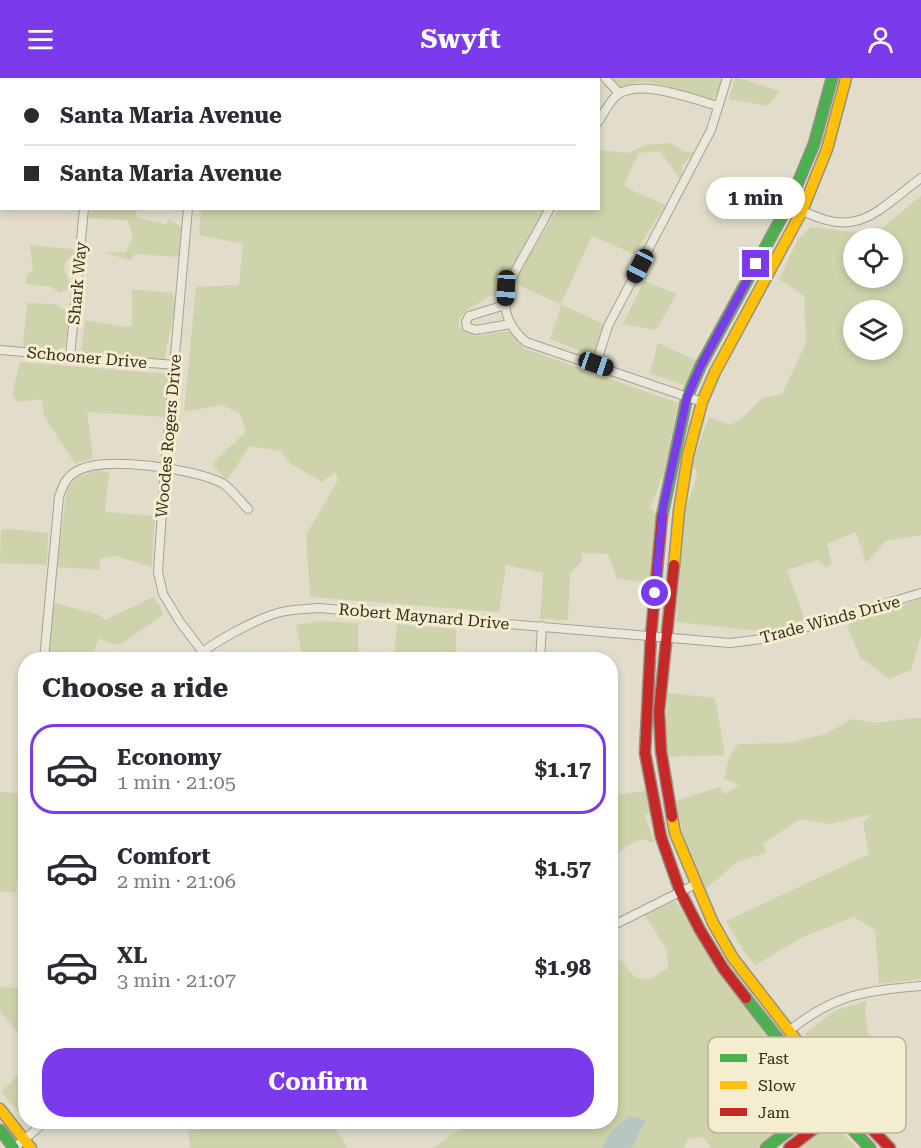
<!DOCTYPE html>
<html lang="en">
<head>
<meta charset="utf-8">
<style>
	:root { --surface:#fff; --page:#f2f2f3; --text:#2b2b33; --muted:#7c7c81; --line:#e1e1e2; --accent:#7c3aed }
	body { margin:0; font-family:"Roboto Serif",serif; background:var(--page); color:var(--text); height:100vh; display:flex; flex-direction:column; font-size:22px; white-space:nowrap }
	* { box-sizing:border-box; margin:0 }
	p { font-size:20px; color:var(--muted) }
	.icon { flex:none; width:33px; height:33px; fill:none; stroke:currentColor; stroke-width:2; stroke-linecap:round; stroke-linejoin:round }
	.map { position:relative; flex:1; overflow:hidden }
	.panel { position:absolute; left:18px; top:574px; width:600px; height:477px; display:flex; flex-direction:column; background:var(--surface); border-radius:24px; box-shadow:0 3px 9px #0003 }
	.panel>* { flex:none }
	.guide { position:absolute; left:0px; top:0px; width:600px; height:132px; box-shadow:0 3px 9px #0003; display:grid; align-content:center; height:132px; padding:0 24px; background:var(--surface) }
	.tools { position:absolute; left:843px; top:150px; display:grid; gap:12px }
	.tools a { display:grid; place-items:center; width:60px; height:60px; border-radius:50%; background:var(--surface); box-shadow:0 3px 9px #0003; font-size:30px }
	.end { position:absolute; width:27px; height:27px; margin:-14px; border:8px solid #7c3aed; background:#fff; box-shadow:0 0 0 3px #fff }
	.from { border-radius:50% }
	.bubble { position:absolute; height:42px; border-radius:21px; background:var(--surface); box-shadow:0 3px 9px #0003; font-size:20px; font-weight:700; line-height:42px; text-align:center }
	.car { position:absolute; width:18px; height:36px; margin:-18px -9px; border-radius:8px; box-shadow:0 0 4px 2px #0007; background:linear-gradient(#222 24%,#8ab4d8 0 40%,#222 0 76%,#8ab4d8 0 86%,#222 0) }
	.guide b { display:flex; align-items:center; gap:21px; height:57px; font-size:22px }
	.guide b+b { border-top:2px solid var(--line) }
	.guide i { width:15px; height:15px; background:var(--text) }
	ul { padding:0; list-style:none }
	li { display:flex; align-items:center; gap:18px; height:90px; margin:0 12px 9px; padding:0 12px; border:3px solid transparent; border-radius:24px }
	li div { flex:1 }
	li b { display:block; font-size:22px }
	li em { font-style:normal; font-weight:700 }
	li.selected { border-color:var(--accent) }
	li>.icon { width:54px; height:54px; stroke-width:1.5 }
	h2 { padding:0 24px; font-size:27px; line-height:72px }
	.primary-button { display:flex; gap:12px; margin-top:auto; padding:12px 24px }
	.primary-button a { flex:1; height:69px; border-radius:24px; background:var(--accent); color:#fff; font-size:24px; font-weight:700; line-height:69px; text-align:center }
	header { display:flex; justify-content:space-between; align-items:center; height:78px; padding:0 24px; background:var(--accent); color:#fff; font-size:27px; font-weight:700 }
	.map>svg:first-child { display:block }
</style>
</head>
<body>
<header><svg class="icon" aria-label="menu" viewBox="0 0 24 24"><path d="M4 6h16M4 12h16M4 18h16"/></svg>Swyft<svg class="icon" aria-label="person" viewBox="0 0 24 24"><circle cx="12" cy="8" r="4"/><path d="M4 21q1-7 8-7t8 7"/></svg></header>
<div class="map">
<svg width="921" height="1070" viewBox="0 0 921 1070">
	<rect width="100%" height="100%" fill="#e2ddca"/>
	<path fill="#cfd3ac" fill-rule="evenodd" d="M611 0H723L720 13 711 22C686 19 666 3 640 4 633 4 628 8 621 9L612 4Z
		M735 0H739L780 13 768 28 729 21Z
		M671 65 683 73 694 75 683 87 681 103 660 73 639 75 624 106 629 111 666 127 634 176 592 158 561 226 605 247 594 278 550 261 561 227 517 206 520 193 558 131 598 130 599 72 628 75 645 67Z
		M921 118V457L886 463 866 485 856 454 827 466 832 485 827 490 818 482 787 492 805 541 769 554 676 544 682 441 697 398 696 392 690 388 709 339 731 347 742 340 762 320 782 316 806 265 804 218 779 201 798 161 811 149 853 154 882 150ZM854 160H892V200H854ZM854 232H892V272H854Z
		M136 130 137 140 165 146 170 141 182 150 179 179 135 176 131 183 103 174H126L133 158 127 142 89 140 90 131Z
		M201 131H545L503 211 468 231 459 241V249L475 258 509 253 523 270 678 325 664 395 650 430 659 437 653 505 617 501 608 476 582 475V483L570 495 568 542 540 541 543 495 506 487 499 534 310 519 306 457 338 402 335 394 322 404 291 386 280 373 250 368 227 402 212 386 246 353 240 335 221 327 184 334 196 209 239 207 243 166 199 157Z
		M30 167 73 171 75 181H67L64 191 72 209 59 215 52 209 26 206 27 196 33 193Z
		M644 203 677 216 656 252 623 246Z
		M132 211 173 215 175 228 164 283 81 275 85 242 126 249 132 247Z
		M27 225 56 226 69 235 65 269 56 272 23 268Z
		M658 265 700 284 689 309 650 295Z
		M20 284 169 296 166 339 87 334 93 380 75 386 44 338 42 321 18 324 12 316Z
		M99 392 109 395 105 434 155 438 152 489 115 478 100 480V492L57 489 67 411 76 399Z
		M11 451 48 455 47 487 0 485 1 452Z
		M153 519 160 528 163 537 120 567 108 565 100 560 89 580 90 582H49L54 525 97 536 105 542Z
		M921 521V558L911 592 889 601 860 579 848 551 851 542Z
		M320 543 358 545V582L303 581 296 547Z
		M397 546 456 551V582L394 581Z
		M668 615 715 620 725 677 664 679Z
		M911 640H921V901L879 906 875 852 854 839 805 858 755 887 744 874 726 843 869 776 863 744 873 736 830 746 800 741 763 766 766 775 737 784 706 810 688 777 675 723 719 709 725 716 740 707 724 701 729 679 738 666 788 665 826 656 852 641 877 645Z
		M646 713 650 735 645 737 654 765 642 761 627 768 611 781V717Z
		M0 714 16 715 25 723 16 815 0 813Z
		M675 823 719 885 716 889 744 929 747 927 814 1020 758 1070H712L702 1059 689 1061 683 1070H433L470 1044H610L611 872 636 900 650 901 668 890 667 872 645 837Z
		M0 909 25 910V963L0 933Z
		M867 923 865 934 872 983 847 998 878 1029 864 1034 815 973 805 956 834 933Z
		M25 990V1042L1 1014Z
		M205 1044H347L336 1051 348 1070H190L188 1051 200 1052Z
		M835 1048 858 1070H800L820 1052Z"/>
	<path fill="#b5c7be" d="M629 1038 646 1042 631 1070H602L609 1056Z"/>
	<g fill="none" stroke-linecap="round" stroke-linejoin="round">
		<g stroke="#a7a194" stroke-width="10">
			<path id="street" d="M109 0 110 2
				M320 0 321 2
				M605 0 619 15
				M199 2 200 0
				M329 2 331 0
				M598 44C604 35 609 24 617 17 640 0 692 21 718 28
				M789 126C855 162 868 141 921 100
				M188 130 165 390 158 494 163 516 180 544 202 573
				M550 130C543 144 535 158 527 172 508 206 490 232 526 264L702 324
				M505 227 469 238 466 244 467 249 476 252 511 246
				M0 272 174 287
				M70 279 84 130
				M596 286 608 248 711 52 727 0
				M44 582 59 419C63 407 66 399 77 393 105 377 194 391 222 405 232 411 240 423 248 431
				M194 582C210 565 258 540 281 534 293 531 307 531 319 530L730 565 770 560 921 515
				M540 582 542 548
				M610 849 696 806
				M789 953C834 916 865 913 921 908
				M14 1070 45 1044"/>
		</g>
		<g stroke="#969183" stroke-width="13">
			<path id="fast" d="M662 438 687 319 701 287 789 126 814 66 832 0
				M746 920 836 1034 870 1070
				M0 1052 14 1070
				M766 1070 832 1019"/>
		</g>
		<g stroke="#969183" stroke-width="13">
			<path id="slow" d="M674 487 679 433 688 377 702 324 715 294 802 133 827 71 846 0
				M672 739 675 755 713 845 733 880 825 999
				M0 1031 31 1070"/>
		</g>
		<g stroke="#969183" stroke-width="13">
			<path id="jam" d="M662 438 651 557 645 675 661 759 680 813 700 852 723 890 746 920
				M672 739 661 673 659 633 674 487
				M825 999 837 1015 890 1070
				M789 1070 841 1030"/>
		</g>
		<use href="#street" stroke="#eae7db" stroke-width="8"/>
		<use href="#fast" stroke="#4caf50" stroke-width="10"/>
		<use href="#slow" stroke="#ffc107" stroke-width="10"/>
		<use href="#jam" stroke="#c62828" stroke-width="10"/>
	</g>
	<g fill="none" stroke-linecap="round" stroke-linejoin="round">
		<path stroke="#7c3aed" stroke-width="8" d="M655 515 663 430 687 319 701 287 756 186"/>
	</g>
	<g text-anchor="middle" stroke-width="6" stroke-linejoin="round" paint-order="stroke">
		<g font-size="16" fill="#352a1c" stroke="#f4edcf">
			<text transform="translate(77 205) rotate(-85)" y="6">Shark Way</text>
			<text transform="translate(87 279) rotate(5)" y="6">Schooner Drive</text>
			<text transform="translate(168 358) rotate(-85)" y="6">Woodes Rogers Drive</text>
			<text transform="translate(424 538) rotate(5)" y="6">Robert Maynard Drive</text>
			<text transform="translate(830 541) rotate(-15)" y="6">Trade Winds Drive</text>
		</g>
	</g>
	<rect x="708" y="959" width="198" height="96" rx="9" fill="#f4edcf" stroke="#bbb299" stroke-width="1.5"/>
	<rect x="720" y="976" width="27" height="8" fill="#4caf50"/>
	<rect x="720" y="1003" width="27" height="8" fill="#ffc107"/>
	<rect x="720" y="1030" width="27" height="8" fill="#c62828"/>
	<g font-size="16" fill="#352a1c">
		<text x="758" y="986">Fast</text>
		<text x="758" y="1013">Slow</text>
		<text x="758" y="1040">Jam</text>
	</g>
</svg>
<div class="tools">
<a><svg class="icon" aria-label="locate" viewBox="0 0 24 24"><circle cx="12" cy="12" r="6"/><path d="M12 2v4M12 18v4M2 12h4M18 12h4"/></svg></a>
<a><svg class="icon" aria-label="layers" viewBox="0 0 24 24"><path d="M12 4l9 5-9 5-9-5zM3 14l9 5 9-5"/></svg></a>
</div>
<i class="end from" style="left:655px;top:515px"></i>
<i class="end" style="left:756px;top:186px"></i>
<div class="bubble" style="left:706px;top:99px;width:99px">1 min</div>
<i class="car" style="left:640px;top:188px;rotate:208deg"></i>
<i class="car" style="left:506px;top:210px;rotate:183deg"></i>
<i class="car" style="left:596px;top:286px;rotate:109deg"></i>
<div class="guide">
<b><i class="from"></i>Santa Maria Avenue</b>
<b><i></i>Santa Maria Avenue</b>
</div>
<section class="panel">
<h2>Choose a ride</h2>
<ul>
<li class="selected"><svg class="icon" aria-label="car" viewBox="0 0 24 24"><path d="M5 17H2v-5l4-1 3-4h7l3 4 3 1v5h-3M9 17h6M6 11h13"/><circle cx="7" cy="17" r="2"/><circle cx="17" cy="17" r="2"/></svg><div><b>Economy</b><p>1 min · 21:05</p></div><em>$1.17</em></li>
<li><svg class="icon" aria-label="car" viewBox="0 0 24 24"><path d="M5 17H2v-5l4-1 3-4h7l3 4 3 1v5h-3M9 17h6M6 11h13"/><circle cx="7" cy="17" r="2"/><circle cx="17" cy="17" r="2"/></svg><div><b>Comfort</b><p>2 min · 21:06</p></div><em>$1.57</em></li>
<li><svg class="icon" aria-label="car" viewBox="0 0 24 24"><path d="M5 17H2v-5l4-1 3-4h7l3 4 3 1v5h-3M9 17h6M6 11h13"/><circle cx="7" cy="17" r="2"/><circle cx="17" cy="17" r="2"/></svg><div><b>XL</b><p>3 min · 21:07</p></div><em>$1.98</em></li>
</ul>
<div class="primary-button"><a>Confirm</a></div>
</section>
</div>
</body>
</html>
